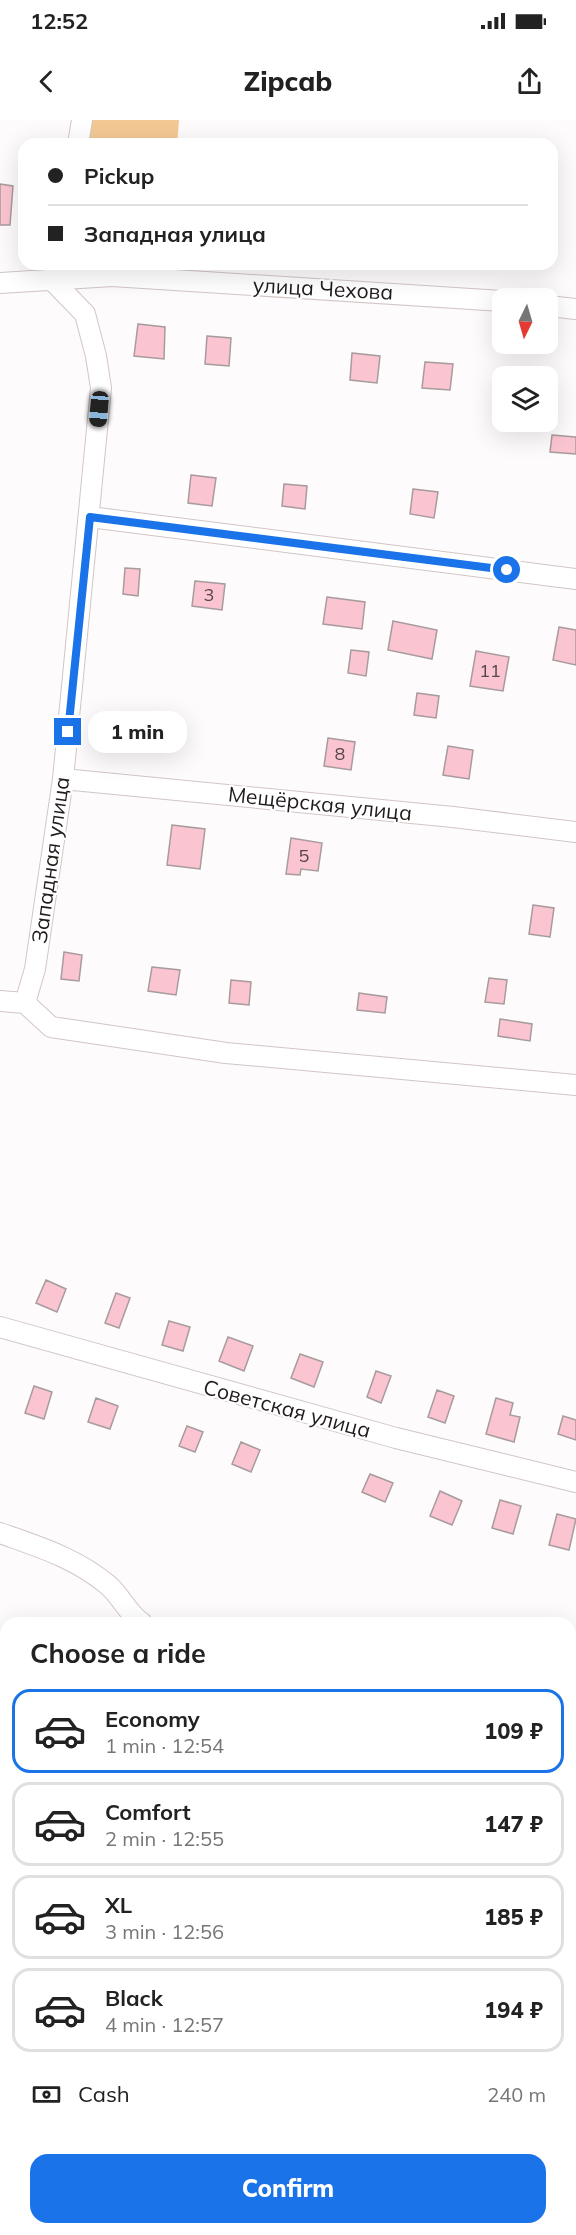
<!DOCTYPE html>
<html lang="en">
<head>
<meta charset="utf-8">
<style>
	:root { --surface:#fff; --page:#f6f6f6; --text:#222; --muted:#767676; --line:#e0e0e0; --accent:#1a73e8 }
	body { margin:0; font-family:Mulish,sans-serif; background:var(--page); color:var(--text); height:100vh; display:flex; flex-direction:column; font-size:22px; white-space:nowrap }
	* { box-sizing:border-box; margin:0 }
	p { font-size:20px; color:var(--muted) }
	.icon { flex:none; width:33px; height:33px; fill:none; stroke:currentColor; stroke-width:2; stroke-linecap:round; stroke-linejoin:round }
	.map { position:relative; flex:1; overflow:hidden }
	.side { position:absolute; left:0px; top:1497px; width:576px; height:618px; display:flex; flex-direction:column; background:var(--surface); border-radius:18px 18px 0 0; box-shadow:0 6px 24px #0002 }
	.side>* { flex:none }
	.hud { position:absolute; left:18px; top:18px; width:540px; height:132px; border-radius:18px; box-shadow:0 6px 24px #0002; display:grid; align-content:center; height:132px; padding:0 30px; background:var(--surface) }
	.needle { width:39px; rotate:185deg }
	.tools { position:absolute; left:492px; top:168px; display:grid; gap:12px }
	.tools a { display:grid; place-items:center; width:66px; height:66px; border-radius:12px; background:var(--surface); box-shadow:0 6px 24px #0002; font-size:30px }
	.end { position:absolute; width:27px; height:27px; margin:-14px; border:8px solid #1a73e8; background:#fff; box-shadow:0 0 0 3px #fff }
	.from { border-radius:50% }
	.bubble { position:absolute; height:42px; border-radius:18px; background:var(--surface); box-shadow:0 6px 24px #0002; font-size:20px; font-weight:800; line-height:42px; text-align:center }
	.car { position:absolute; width:18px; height:36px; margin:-18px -9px; border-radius:8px; box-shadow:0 0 4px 2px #0007; background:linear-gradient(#222 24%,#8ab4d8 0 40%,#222 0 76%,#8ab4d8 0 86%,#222 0) }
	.hud b { display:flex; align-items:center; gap:21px; height:57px; font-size:22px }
	.hud b+b { border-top:2px solid var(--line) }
	.hud i { width:15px; height:15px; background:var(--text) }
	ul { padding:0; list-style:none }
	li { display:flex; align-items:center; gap:18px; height:84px; margin:0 12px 9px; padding:0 18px; border:3px solid var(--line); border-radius:18px }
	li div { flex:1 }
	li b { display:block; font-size:22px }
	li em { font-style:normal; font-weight:800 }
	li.on { border-color:var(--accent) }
	li>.icon { width:54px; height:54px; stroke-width:1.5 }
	h2 { padding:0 30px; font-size:27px; line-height:72px }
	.pay { display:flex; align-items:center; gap:15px; height:66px; padding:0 30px; font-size:22px }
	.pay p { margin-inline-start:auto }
	.cta { display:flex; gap:12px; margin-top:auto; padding:12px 30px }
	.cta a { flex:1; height:69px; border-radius:18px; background:var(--accent); color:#fff; font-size:24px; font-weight:800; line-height:69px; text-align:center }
	.status { display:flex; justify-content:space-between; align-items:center; height:42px; padding:0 30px; background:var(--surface); direction:ltr }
	.status svg { height:16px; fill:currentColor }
	header { display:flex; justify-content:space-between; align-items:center; height:78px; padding:0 30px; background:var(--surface); font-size:27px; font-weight:800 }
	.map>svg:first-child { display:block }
</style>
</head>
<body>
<div class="status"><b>12:52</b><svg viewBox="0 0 49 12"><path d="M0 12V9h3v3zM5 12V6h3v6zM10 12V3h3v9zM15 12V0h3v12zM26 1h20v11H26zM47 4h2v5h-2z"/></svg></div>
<header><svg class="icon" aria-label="back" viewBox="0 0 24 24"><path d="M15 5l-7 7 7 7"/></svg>Zipcab<svg class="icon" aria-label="share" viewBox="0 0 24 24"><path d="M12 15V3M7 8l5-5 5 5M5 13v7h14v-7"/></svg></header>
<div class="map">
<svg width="576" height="2115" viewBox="0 0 576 2115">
	<rect width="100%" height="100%" fill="#fdfbfb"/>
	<path fill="#f3c893" d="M91 0H179L177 24H88Z"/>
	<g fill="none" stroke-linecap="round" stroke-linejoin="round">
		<path stroke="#db94c5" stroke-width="5" d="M0 1564 6 1567
			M570 1817H576"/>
	</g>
	<path fill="#fbc4d1" stroke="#a79b9e" stroke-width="1.5" d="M0 64 13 66 10 105H0Z
		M138 204 165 207 164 239 134 236Z
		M207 216 231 218 229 246 205 244Z
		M352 233 380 236 377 263 350 260Z
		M425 242 453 244 450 270 422 268Z
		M552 315 576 317V334L550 332Z
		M191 355 216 358 212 386 188 383Z
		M284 364 307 366 305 389 282 386Z
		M413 369 438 372 434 398 410 394Z
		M125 448 140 449 138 476 123 474Z
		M195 461 225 464 222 490 192 486Z
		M327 477 365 482 362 509 323 504Z
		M393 501 437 510 432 539 388 530Z
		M559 507 576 510V545L553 540Z
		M351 530 369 532 366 556 348 553Z
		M476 531 509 537 503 571 470 566Z
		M417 573 439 576 436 598 414 595Z
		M328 618 355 622 351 650 324 646Z
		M448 626 473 630 469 659 443 655Z
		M172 705 205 709 200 749 167 745Z
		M291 718 322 723 318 751 301 749 300 755 286 754Z
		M533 785 554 788 550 817 529 814Z
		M64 832 82 835 79 861 61 859Z
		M152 847 180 850 176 875 148 871Z
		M489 858 507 860 504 884 485 882Z
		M231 860 251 862 249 885 229 883Z
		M359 873 387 877 385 893 357 890Z
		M500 899 532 904 530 921 498 916Z
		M46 1160 66 1169 57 1192 36 1183Z
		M116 1173 130 1178 119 1208 105 1203Z
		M169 1201 190 1207 183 1231 162 1225Z
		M228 1217 253 1226 244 1251 219 1241Z
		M300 1234 323 1242 314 1267 291 1258Z
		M376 1251 391 1256 381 1283 367 1277Z
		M34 1266 52 1272 44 1299 25 1293Z
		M437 1270 454 1276 445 1303 428 1297Z
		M96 1278 118 1286 110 1309 88 1302Z
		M496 1278 513 1283 510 1295 520 1297 514 1322 486 1314Z
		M563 1296 576 1300V1320L558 1314Z
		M187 1306 203 1312 195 1332 179 1326Z
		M241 1322 260 1330 251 1352 232 1344Z
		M370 1354 393 1363 385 1382 362 1372Z
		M440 1371 462 1381 452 1405 430 1396Z
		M500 1380 521 1386 513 1414 492 1408Z
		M557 1394 576 1399 569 1430 549 1425Z"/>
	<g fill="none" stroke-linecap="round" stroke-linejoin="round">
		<g stroke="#d2c6c4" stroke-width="22">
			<path id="minor" d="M78 24 82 0
				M0 163 112 156 502 181
				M548 186 576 189
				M90 397 576 459
				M63 659 453 697 576 712
				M0 881 25 883 51 907 226 933 576 965
				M25 883 35 849 63 659 101 268 96 236 85 194 53 161 56 144
				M0 1207 396 1318 576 1362
				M0 1413C39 1427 76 1438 108 1465 121 1476 128 1494 142 1503
				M570 1614 576 1616"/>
		</g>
		<use href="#minor" stroke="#fff" stroke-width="20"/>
	</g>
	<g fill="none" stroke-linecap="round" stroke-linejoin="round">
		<path stroke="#1a73e8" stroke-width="8" d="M68 612 90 397 507 450"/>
	</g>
	<g text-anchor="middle" stroke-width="4.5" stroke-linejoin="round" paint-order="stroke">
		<g font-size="18" fill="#574648">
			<text x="209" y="481">3</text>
			<text x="490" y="557">11</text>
			<text x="340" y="640">8</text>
			<text x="304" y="742">5</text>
		</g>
		<g font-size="21" fill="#201c1b" stroke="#fff">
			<text transform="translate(323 169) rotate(3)" y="7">улица Чехова</text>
			<text transform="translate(320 684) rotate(6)" y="7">Мещёрская улица</text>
			<text transform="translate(51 740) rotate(-82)" y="7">Западная улица</text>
			<text transform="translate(287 1289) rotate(15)" y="7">Советская улица</text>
		</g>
	</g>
</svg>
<div class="tools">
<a><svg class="needle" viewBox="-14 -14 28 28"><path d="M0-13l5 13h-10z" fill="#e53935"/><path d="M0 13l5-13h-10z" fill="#767676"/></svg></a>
<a><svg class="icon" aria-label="layers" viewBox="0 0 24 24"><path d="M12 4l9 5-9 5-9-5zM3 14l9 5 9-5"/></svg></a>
</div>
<i class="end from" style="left:507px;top:450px"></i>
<i class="end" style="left:68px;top:612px"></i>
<div class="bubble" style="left:88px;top:591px;width:99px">1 min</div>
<i class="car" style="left:99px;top:289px;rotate:185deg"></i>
<div class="hud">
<b><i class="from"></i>Pickup</b>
<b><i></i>Западная улица</b>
</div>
<section class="side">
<h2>Choose a ride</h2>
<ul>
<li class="on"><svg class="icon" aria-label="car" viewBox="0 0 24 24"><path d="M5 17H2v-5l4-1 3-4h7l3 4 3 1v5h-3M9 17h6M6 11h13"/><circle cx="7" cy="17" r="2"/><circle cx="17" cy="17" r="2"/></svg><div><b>Economy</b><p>1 min · 12:54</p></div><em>109 ₽</em></li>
<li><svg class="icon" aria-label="car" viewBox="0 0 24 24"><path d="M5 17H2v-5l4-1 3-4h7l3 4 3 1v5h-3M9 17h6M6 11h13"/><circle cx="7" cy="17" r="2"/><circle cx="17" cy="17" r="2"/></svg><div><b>Comfort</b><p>2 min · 12:55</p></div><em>147 ₽</em></li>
<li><svg class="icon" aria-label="car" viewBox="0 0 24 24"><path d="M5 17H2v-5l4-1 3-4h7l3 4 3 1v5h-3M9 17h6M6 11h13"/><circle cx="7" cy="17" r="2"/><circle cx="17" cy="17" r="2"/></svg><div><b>XL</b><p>3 min · 12:56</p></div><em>185 ₽</em></li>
<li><svg class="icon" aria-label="car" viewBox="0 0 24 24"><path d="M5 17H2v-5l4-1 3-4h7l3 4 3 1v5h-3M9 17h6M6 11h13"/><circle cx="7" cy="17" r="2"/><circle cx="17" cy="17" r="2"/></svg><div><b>Black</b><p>4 min · 12:57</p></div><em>194 ₽</em></li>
</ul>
<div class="pay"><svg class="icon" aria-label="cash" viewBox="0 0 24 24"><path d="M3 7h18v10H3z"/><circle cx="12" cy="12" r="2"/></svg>Cash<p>240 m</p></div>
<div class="cta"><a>Confirm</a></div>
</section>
</div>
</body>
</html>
